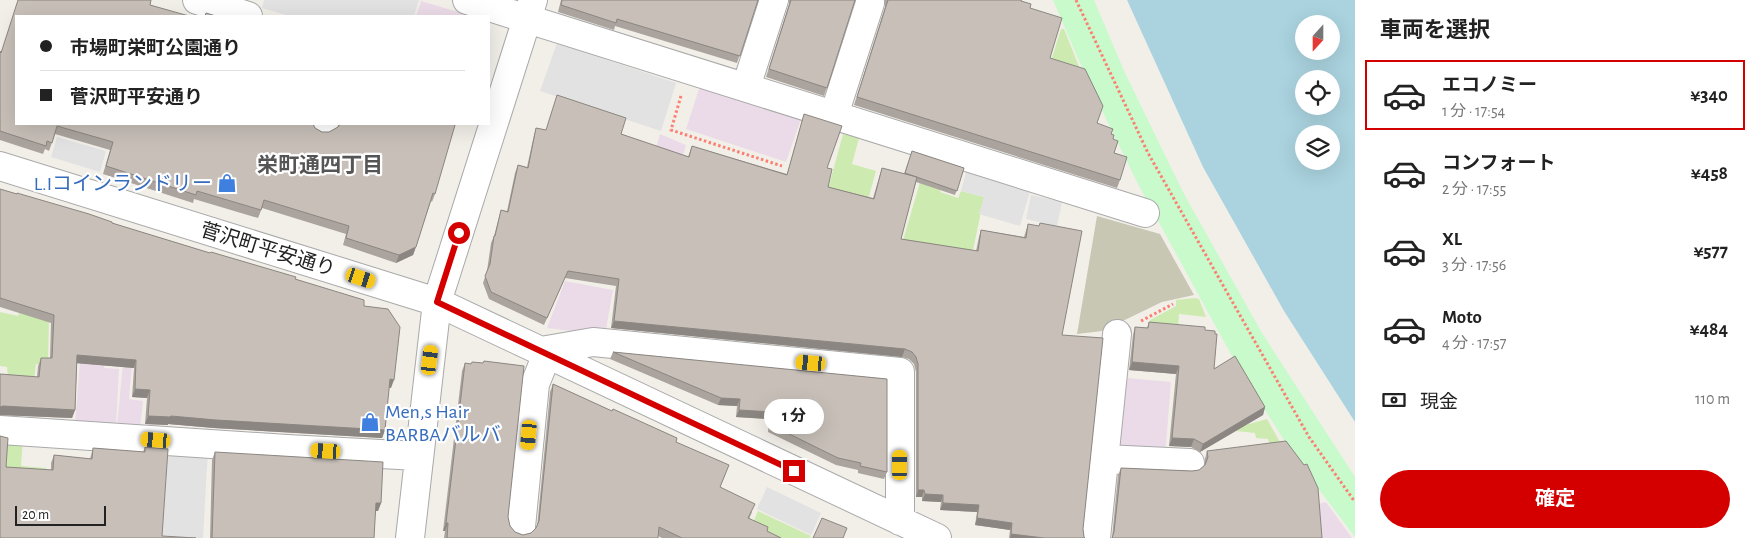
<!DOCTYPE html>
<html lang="ja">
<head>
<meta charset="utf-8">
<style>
	:root { --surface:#fff; --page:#f2f2f2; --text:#222; --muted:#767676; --line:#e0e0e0; --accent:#d40000 }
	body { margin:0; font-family:"Alegreya Sans","Noto Sans JP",sans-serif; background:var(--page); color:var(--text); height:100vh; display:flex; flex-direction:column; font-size:19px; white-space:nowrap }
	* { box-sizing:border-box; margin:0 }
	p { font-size:16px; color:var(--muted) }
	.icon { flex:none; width:28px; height:28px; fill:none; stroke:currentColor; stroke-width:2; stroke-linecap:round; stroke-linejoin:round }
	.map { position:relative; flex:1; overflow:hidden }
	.drawer { display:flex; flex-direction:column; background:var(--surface); width:400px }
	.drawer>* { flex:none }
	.guide { position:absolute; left:15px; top:15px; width:475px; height:110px; border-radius:0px; box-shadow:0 5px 20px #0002; display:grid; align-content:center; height:110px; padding:0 25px; background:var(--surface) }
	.needle { width:32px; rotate:201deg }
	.fabs { position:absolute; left:1295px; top:15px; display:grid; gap:10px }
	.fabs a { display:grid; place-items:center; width:45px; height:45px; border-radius:50%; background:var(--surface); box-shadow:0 5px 20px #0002; font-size:25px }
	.scale { position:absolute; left:15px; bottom:12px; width:91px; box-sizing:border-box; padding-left:5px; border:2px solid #222; border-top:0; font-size:14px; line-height:18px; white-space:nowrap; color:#222; -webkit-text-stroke:4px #fff; paint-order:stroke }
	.end { position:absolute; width:22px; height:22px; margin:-11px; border:6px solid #d40000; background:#fff; box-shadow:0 0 0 2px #fff }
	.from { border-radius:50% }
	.bubble { position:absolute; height:35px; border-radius:18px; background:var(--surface); box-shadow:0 5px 20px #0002; font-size:16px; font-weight:700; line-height:35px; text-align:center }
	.car { position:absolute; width:15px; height:30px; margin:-15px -8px; border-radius:6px; box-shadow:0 0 4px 1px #0007; background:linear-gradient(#f5c518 24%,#345 0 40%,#f5c518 0 76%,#345 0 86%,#f5c518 0) }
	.guide b { display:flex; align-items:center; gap:18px; height:48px; font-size:19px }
	.guide b+b { border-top:1px solid var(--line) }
	.guide i { width:12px; height:12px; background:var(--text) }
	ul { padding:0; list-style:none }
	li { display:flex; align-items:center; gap:15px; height:70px; margin:0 10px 8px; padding:0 15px; border:2px solid transparent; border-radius:0px }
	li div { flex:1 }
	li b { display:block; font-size:19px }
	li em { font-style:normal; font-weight:700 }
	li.on { border-color:var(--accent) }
	li>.icon { width:45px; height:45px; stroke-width:1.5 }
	h2 { padding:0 25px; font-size:22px; line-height:60px }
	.pay { display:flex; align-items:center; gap:12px; height:55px; padding:0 25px; font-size:19px }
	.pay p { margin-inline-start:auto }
	.cta { display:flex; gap:10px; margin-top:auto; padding:10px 25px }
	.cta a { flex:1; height:58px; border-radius:30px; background:var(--accent); color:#fff; font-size:20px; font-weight:700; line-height:58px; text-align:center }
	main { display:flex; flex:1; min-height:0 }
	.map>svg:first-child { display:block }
</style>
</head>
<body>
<main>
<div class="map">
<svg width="1355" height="538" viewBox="0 0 1355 538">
	<rect width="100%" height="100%" fill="#f2efe9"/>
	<path fill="#ebdbe8" d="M421 1 471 16H416Z
		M700 86 801 119 786 162 686 129Z
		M660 134 686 145 671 198 653 158Z
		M565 281 613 290 605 335 547 328Z
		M81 348 106 351 104 368 119 369 116 427 75 424Z
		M123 363 132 364 129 399 143 401 140 428 117 427Z
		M1116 377 1171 382 1165 457 1110 452Z
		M1326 502 1352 538H1321L1313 505Z"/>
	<path fill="#c7c7b4" d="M1097 216 1160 234 1194 295 1162 302 1102 331 1077 334Z"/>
	<path fill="#cdebb0" d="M1061 29H1064L1082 74 1050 64Z
		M843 134 859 138 852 164 876 171 868 200 828 189Z
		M926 162 946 169 940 192 958 198 961 191 984 197 962 304 903 240Z
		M1195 298 1199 299 1206 317 1179 314 1178 328 1151 326 1150 320 1176 306V300Z
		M0 312 18 316 19 313 49 321 48 364H36L34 381 8 379 7 367 0 366Z
		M1267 419 1281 444 1269 443 1268 439 1256 438 1255 433 1236 431 1235 428Z
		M8 438 23 439 21 466 46 468 45 480 4 491Z
		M758 511 811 536 810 538H767L752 525Z"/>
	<path fill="#c8facc" d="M1053 0H1094L1125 73 1184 194 1262 333 1355 477V537L1296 459 1239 369 1139 186 1089 84Z"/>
	<path fill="#e2e2e2" d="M264 0H419L414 16H289L262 8Z
		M557 43 676 83 661 131 540 91Z
		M57 137 106 151 100 172 51 157Z
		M966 172 1030 191 1020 226 979 214 984 197 961 191Z
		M1031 195 1062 202 1057 226 1026 219Z
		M168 448 208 450 203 538H162Z
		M767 487 821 513 811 535 757 509Z"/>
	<path fill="#aad3df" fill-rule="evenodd" d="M1127 0H1355V422L1284 311 1203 167ZM1304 24H1331V51H1304ZM1304 79H1331V106H1304ZM1304 134H1331V161H1304Z"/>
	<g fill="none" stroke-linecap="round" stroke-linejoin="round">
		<g stroke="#a9a9a9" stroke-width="30">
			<path id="minor" d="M197 0 248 16
				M467 0 1145 213
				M746 87 774 0
				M834 115 870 3
				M323 125 324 124
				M0 166 437 302 937 538
				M541 351 593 342 900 372V521
				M0 430 287 449 418 456
				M1104 459 1190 463
				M521 527 535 384 547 354
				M410 538 437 302 533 0
				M1096 538 1117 334"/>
		</g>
		<path stroke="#fa8072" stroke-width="3" stroke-dasharray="2.5 2.5" stroke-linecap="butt" d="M1076 0 1148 153 1309 437 1355 502
			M681 96 671 130 782 166
			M1141 321 1173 304"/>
		<use href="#minor" stroke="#fff" stroke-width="28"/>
	</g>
	<path fill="#aba49e" d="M561 0H758L737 63 615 26 614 30 558 12Z
		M789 0H855L824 96 766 77 789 4Z
		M885 0H1021L1030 8 1050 58 1097 123 1111 134 1113 139 1114 153 1120 180 1117 188 854 105 885 7Z
		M16 16V124L315 128 322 132H329L338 127 339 124H452L435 194 432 202 431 201 413 255 396 263 343 245 346 234 262 208 258 218 194 199 193 203 103 174 110 150 55 134 49 151 45 149 43 154 0 140V51L1 53Z
		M804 114 827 168 828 187 873 198 882 168 904 174 912 151 964 168 955 195 916 182 901 239 976 251 979 237 981 230 1024 237 1028 224 1062 335 1083 529 1084 537 1085 538H1009L1010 530 975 525 977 512 940 510 941 502 922 501V497H916V372L914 364 909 359 902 357 611 328 616 286 565 278 544 325 489 299 483 283 487 271 491 243 494 236 499 217 501 210 507 211 515 173 518 165 527 167 534 135 536 128 545 130 621 134 688 157 692 146 787 174Z
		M0 189 295 279 364 306 391 388H389L385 430 382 438 214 428 168 424V425L145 424 147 398 132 397 134 368 77 363 75 410 72 418 0 415V374L37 377 38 366 41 358H50L51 323 0 307Z
		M1149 322 1205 330 1214 369 1265 407 1263 415 1200 452 1191 447 1169 446 1176 374 1129 370 1133 335 1135 327 1147 328Z
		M613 352 887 379V472L884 479 858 473V470L836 465 768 432 769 419 736 417 737 406 718 405 610 359Z
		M465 363 508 517 510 526 515 532 523 535 531 533 537 528 550 392 553 384 676 442 726 473 720 487 752 512 749 519 767 531 781 538H662L658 536V538H444L445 531H443L462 371Z
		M145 447 162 536 0 538 6 467 51 470V463L54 455 90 459 93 448 143 452Z
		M1207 451 1322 538H1112L1118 475 1121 468 1192 471 1199 470 1205 465V459Z
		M215 452 381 503 378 511H375L374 538H210L212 460Z"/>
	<path fill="#8b8681" d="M416 247 413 255 396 263 399 255Z
		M614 321 905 349 902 357 611 328Z
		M77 355 136 360 134 368 74 363Z
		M1132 362 1179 366 1176 374 1129 370Z
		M390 379 394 380 391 388 387 387Z
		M135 389 150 390 147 398 132 397Z
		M721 398 740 399 737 406 718 405Z
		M3 406 75 410 72 418 0 415V407Z
		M1265 407 1263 415 1200 452 1203 444Z
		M739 410 772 412 769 419 736 417Z
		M148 416H171L385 430 382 438 214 428 168 424V425L145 424Z
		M1172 438 1194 439 1191 447 1169 446Z
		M918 490H924L922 497H916Z
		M925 494 943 495 941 502 922 501Z
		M376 503H381L378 511H373Z
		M943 503 979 505 977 512 940 510Z
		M977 518 1012 523 1010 530 975 525Z
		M446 523H448L445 531H443Z
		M1011 534 1044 538H1010Z"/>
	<path fill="#c7bfb8" stroke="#8b8681" d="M18 0H151L150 5 189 16H16V124H313L315 128 322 132H329L338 127 340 124H452L455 125 435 194 433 193 416 247 399 255 346 238 349 226 264 200 261 210 197 191 196 195 106 166 113 142 57 126 52 143 47 141 46 146 0 131V51L1 53Z
		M562 0H758L740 56 617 19 616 23 561 5Z
		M791 0H855L827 88 769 69Z
		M888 0H1021V1L1031 4 1030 8 1062 18 1050 58 1085 69 1103 106 1097 123 1113 129 1111 134 1114 135 1113 139 1118 141 1114 153 1127 157 1120 180 857 97Z
		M206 13 216 16H205Z
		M557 95 626 118 621 134 689 157 692 146 787 175 804 114 842 126 827 168 832 169 828 187 874 199 882 168 917 177 901 239 978 251 981 230 1026 238 1028 224 1039 226 1040 223 1082 231 1062 335 1103 338 1083 529 1084 537 1085 538H1044L1011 534 1012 523 977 518 979 505 943 503V495L925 494 924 490H918V364L916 357 912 352 905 349 614 321 619 279 568 271 547 318 491 292 485 276 490 264 494 236H495L501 210 508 212 518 165 528 168 536 128 546 130Z
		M912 151 964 168 957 191 905 173Z
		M0 189 17 194V193L89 214 112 222V223L210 253 211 252 296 277 295 279 364 300V306L388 309 400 327 394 380 390 379 385 430 216 420 171 416 170 417 148 416 150 390 135 389 136 360 77 355 75 410 3 406 0 407V374L39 377 41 358H52L54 315 0 298Z
		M1149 322 1205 327V330L1215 331V334H1217L1214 369 1235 356 1265 407 1203 444 1194 439 1172 438 1179 366 1132 362 1135 327 1148 328Z
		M613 352 887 379V472L860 466 861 463 838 458 771 425 772 412 739 410 740 399 721 398Z
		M484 361 524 366 508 517 510 526 515 532 523 535 531 533 536 528 539 521 553 384 612 411 613 409 677 438 676 442 729 465 720 487 755 504 748 518 768 527 767 531 781 538H682L659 527 658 538H447L448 523H446L465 363 471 364 472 362 483 363Z
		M0 436 8 438 6 467 53 470 54 455 92 459 93 448 145 452V447L168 449 162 536 196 538H0Z
		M1286 441 1304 465 1307 464 1318 488 1322 538H1112L1114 532 1121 468 1192 471 1199 470 1205 465 1208 457 1207 451Z
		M215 452 383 462 381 503H376L374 538H212Z
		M822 518 847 528 843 538H813Z"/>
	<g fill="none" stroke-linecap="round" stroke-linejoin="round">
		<path stroke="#d40000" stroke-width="6" d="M459 233 437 302 794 471"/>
	</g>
	<defs>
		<g id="shop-bare" transform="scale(1.5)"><path d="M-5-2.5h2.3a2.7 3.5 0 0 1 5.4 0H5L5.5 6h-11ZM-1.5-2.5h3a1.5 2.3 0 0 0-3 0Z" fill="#3f7fe0" stroke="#fff" stroke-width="2.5" paint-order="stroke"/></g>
	</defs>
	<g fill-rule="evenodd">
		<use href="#shop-bare" x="227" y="183"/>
		<use href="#shop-bare" x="370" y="422"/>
	</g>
	<g text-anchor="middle" stroke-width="4.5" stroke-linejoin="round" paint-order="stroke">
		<g font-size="20" fill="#366cbe" stroke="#fff" text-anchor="end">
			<text x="212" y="190">L.Iコインランドリー</text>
			<text x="385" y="418" text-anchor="start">Men,s Hair<tspan x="385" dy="23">BARBAバルバ</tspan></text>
		</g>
		<g font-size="20" fill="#222" stroke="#fff">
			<text transform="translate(268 249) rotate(17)" y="7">菅沢町平安通り</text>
		</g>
		<g font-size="21" font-weight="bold" fill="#555" stroke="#fff">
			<text x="320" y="172">栄町通四丁目</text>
		</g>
	</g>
</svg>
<div class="fabs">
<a><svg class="needle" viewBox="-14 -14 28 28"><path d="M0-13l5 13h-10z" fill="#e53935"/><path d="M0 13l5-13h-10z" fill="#767676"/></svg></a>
<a><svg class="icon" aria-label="locate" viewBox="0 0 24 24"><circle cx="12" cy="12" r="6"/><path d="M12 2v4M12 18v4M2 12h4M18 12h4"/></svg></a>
<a><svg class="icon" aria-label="layers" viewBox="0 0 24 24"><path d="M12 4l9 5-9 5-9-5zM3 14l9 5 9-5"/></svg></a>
</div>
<div class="scale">20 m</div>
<i class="end from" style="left:459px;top:233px"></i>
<i class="end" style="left:794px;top:471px"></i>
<div class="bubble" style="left:764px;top:399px;width:60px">1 分</div>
<i class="car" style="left:361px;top:278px;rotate:108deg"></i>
<i class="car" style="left:430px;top:360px;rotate:7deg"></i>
<i class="car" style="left:811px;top:363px;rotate:275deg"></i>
<i class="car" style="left:529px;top:435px;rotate:185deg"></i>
<i class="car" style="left:156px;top:440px;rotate:274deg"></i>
<i class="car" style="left:326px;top:451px;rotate:273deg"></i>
<i class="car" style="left:900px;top:465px;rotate:0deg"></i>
<div class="guide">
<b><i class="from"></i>市場町栄町公園通り</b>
<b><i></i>菅沢町平安通り</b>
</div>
</div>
<section class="drawer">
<h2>車両を選択</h2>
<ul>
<li class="on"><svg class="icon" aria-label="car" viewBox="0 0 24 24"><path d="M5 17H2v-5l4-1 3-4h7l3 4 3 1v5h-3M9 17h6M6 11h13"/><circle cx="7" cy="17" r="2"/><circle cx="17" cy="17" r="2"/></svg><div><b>エコノミー</b><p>1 分 · 17:54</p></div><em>¥340</em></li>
<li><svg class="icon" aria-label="car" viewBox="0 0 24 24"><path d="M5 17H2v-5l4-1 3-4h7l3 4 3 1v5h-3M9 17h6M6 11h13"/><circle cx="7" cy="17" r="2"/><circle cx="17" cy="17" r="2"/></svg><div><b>コンフォート</b><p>2 分 · 17:55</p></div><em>¥458</em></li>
<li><svg class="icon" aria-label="car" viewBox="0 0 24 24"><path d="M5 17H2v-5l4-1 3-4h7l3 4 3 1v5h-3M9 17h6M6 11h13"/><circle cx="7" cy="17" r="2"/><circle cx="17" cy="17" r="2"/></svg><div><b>XL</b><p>3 分 · 17:56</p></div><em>¥577</em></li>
<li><svg class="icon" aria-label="car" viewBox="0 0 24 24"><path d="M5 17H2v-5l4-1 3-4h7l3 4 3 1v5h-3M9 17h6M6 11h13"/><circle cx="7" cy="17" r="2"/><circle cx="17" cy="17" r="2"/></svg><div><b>Moto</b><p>4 分 · 17:57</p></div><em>¥484</em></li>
</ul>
<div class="pay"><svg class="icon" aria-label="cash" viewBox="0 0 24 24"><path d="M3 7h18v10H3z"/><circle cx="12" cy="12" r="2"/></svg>現金<p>110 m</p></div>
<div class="cta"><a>確定</a></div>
</section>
</main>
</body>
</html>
